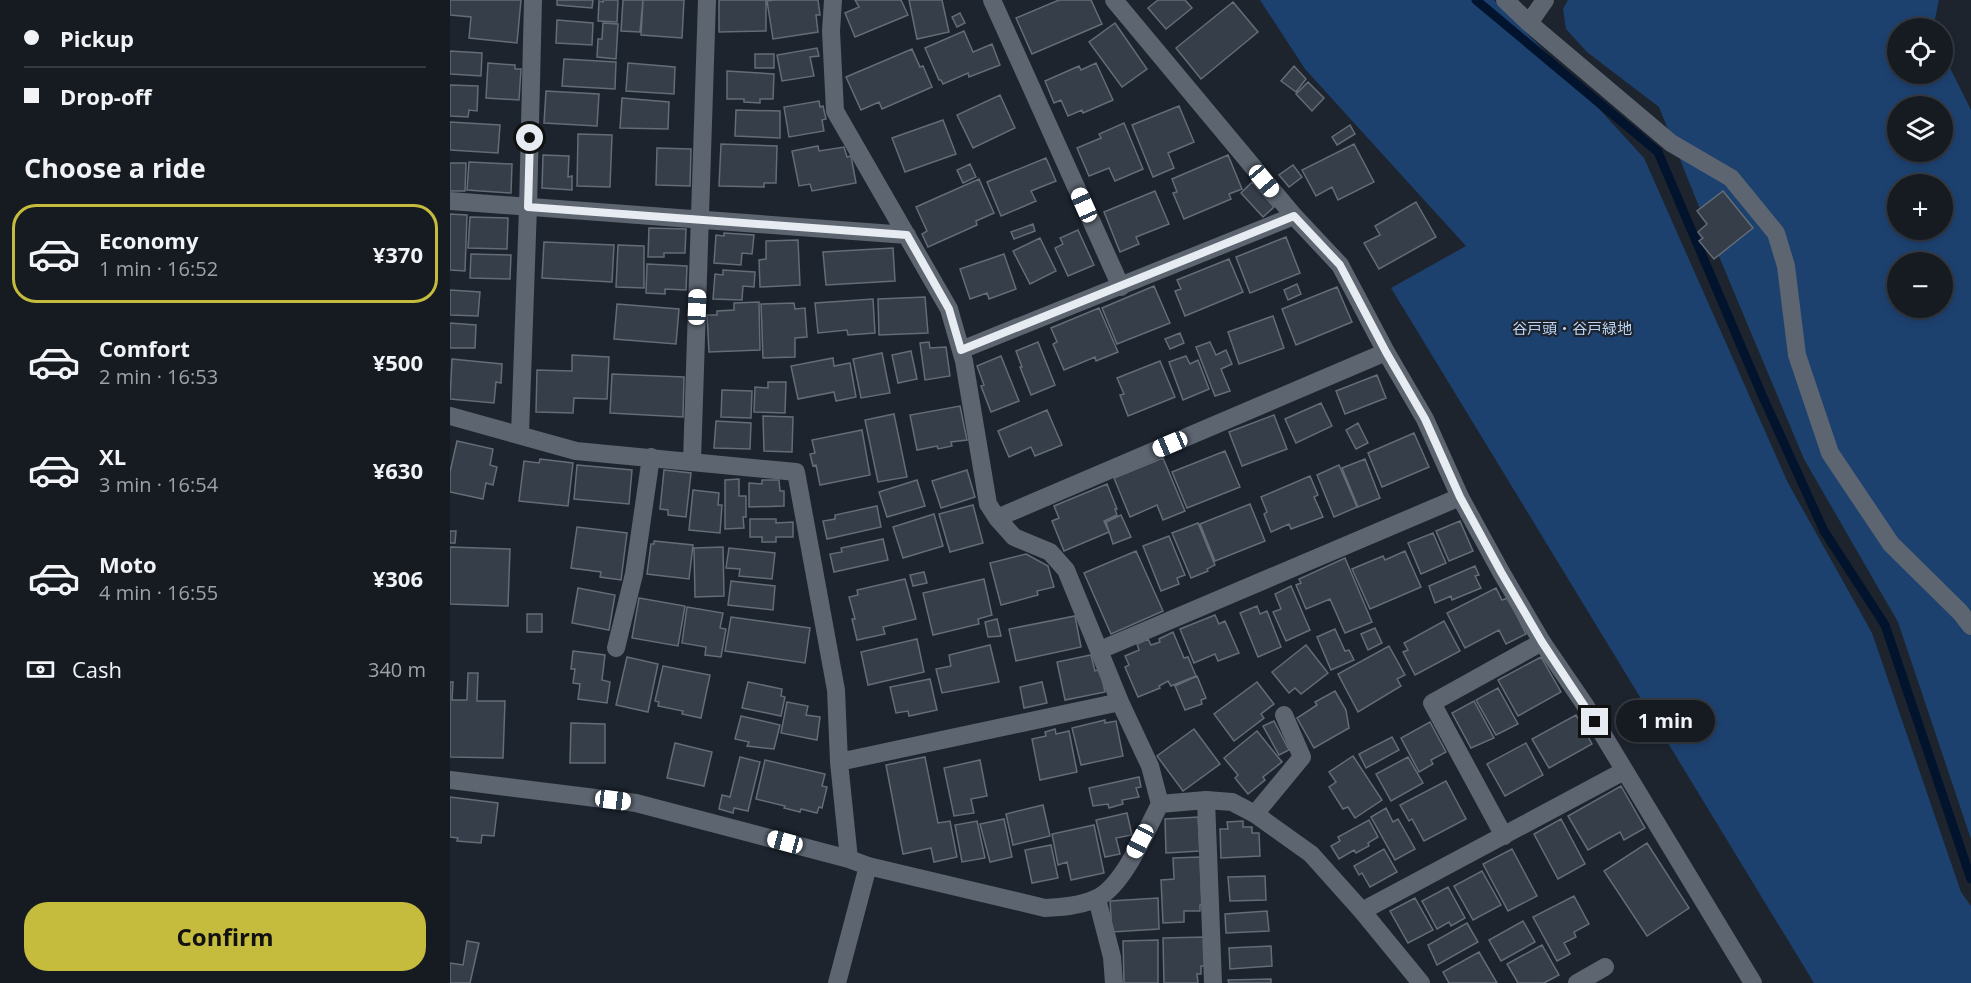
<!DOCTYPE html>
<html lang="en">
<head>
<meta charset="utf-8">
<style>
	:root { --surface:#161b22; --page:#1f242a; --text:#f1f3f6; --muted:#9ea1a5; --line:#353940; --accent:#c5bc3d }
	body { margin:0; font-family:"Open Sans","Noto Sans JP",sans-serif; background:var(--page); color:var(--text); height:100vh; display:flex; flex-direction:column; font-size:22px; white-space:nowrap }
	* { box-sizing:border-box; margin:0 }
	p { font-size:20px; color:var(--muted) }
	.icon { flex:none; width:33px; height:33px; fill:none; stroke:currentColor; stroke-width:2; stroke-linecap:round; stroke-linejoin:round }
	.map { position:relative; flex:1; overflow:hidden }
	.drawer { display:flex; flex-direction:column; background:var(--surface); width:450px }
	.drawer>* { flex:none }
	.top-card { display:grid; align-content:center; height:132px; padding:0 24px; background:var(--surface) }
	.tools { position:absolute; left:1437px; top:18px; display:grid; gap:12px }
	.tools a { display:grid; place-items:center; width:66px; height:66px; border-radius:50%; background:var(--surface); box-shadow:0 3px 9px #0003,0 0 0 2px var(--line); font-size:30px }
	.end { position:absolute; width:27px; height:27px; margin:-14px; border:8px solid #e7ecf2; background:#111; box-shadow:0 0 0 3px #111 }
	.from { border-radius:50% }
	.bubble { position:absolute; height:42px; border-radius:21px; background:var(--surface); box-shadow:0 3px 9px #0003,0 0 0 2px var(--line); font-size:20px; font-weight:700; line-height:42px; text-align:center }
	.car { position:absolute; width:18px; height:36px; margin:-18px -9px; border-radius:8px; box-shadow:0 0 4px 2px #0007; background:linear-gradient(#fff 24%,#345 0 40%,#fff 0 76%,#345 0 86%,#fff 0) }
	.top-card b { display:flex; align-items:center; gap:21px; height:57px; font-size:22px }
	.top-card b+b { border-top:2px solid var(--line) }
	.top-card i { width:15px; height:15px; background:var(--text) }
	ul { padding:0; list-style:none }
	li { display:flex; align-items:center; gap:18px; height:99px; margin:0 12px 9px; padding:0 12px; border:3px solid transparent; border-radius:24px }
	li div { flex:1 }
	li b { display:block; font-size:22px }
	li em { font-style:normal; font-weight:700 }
	li.on { border-color:var(--accent) }
	li>.icon { width:54px; height:54px; stroke-width:1.5 }
	h2 { padding:0 24px; font-size:27px; line-height:72px }
	.pay { display:flex; align-items:center; gap:15px; height:66px; padding:0 24px; font-size:22px }
	.pay p { margin-inline-start:auto }
	.button { display:flex; gap:12px; margin-top:auto; padding:12px 24px }
	.button a { flex:1; height:69px; border-radius:24px; background:var(--accent); color:#111; font-size:24px; font-weight:700; line-height:69px; text-align:center }
	main { display:flex; flex:1; min-height:0 }
	.map>svg:first-child { display:block }
</style>
</head>
<body>
<main>
<section class="drawer">
<div class="top-card">
<b><i class="from"></i>Pickup</b>
<b><i></i>Drop-off</b>
</div>
<h2>Choose a ride</h2>
<ul>
<li class="on"><svg class="icon" aria-label="car" viewBox="0 0 24 24"><path d="M5 17H2v-5l4-1 3-4h7l3 4 3 1v5h-3M9 17h6M6 11h13"/><circle cx="7" cy="17" r="2"/><circle cx="17" cy="17" r="2"/></svg><div><b>Economy</b><p>1 min · 16:52</p></div><em>¥370</em></li>
<li><svg class="icon" aria-label="car" viewBox="0 0 24 24"><path d="M5 17H2v-5l4-1 3-4h7l3 4 3 1v5h-3M9 17h6M6 11h13"/><circle cx="7" cy="17" r="2"/><circle cx="17" cy="17" r="2"/></svg><div><b>Comfort</b><p>2 min · 16:53</p></div><em>¥500</em></li>
<li><svg class="icon" aria-label="car" viewBox="0 0 24 24"><path d="M5 17H2v-5l4-1 3-4h7l3 4 3 1v5h-3M9 17h6M6 11h13"/><circle cx="7" cy="17" r="2"/><circle cx="17" cy="17" r="2"/></svg><div><b>XL</b><p>3 min · 16:54</p></div><em>¥630</em></li>
<li><svg class="icon" aria-label="car" viewBox="0 0 24 24"><path d="M5 17H2v-5l4-1 3-4h7l3 4 3 1v5h-3M9 17h6M6 11h13"/><circle cx="7" cy="17" r="2"/><circle cx="17" cy="17" r="2"/></svg><div><b>Moto</b><p>4 min · 16:55</p></div><em>¥306</em></li>
</ul>
<div class="pay"><svg class="icon" aria-label="cash" viewBox="0 0 24 24"><path d="M3 7h18v10H3z"/><circle cx="12" cy="12" r="2"/></svg>Cash<p>340 m</p></div>
<div class="button"><a>Confirm</a></div>
</section>
<div class="map">
<svg width="1521" height="983" viewBox="0 0 1521 983">
	<rect width="100%" height="100%" fill="#1d242e"/>
	<path fill="#1d416f" fill-rule="evenodd" d="M810 0H1044L1118 75 1194 158 1338 483 1422 633 1511 892 1521 906V983H1364L941 288 1016 246 855 69Z
		M1118 0H1489L1483 28H1448V74H1492L1493 54 1521 110V839L1448 622 1354 459 1268 254 1209 107 1137 52 1116 29 1113 9ZM1448 106H1492V152H1448ZM1448 184H1492V230H1448ZM1448 262H1492V308H1448Z"/>
	<g fill="none" stroke-linecap="round" stroke-linejoin="round">
		<path stroke="#01132d" stroke-width="9" d="M1026 0 1208 152 1312 395 1374 531 1435 625 1521 879"/>
	</g>
	<path fill="#363e49" stroke="#636c77" stroke-width="1.5" d="M0 0H71L67 43 19 38 21 17 0 15Z
		M107 0H143L142 8 107 5Z
		M153 0H168L167 22 148 21 149 1 153 2Z
		M173 0H193L190 32 171 31Z
		M193 0H234L232 38 191 35Z
		M269 0H316V31L269 32Z
		M324 0H368L370 15H366L368 32 323 39 317 1Z
		M405 0H451L458 15 405 37 395 13 409 7Z
		M459 0H492L499 32 467 39Z
		M609 0H641L652 24 582 54 566 18Z
		M708 0H735L742 8 716 29 698 8Z
		M783 2 808 32 751 79 726 48Z
		M510 13 515 23 507 27 502 17Z
		M107 20 143 23 142 45 106 43Z
		M153 23 168 24 166 59 147 57 148 39H152Z
		M665 23 697 69 672 87 639 42Z
		M514 31 523 52 542 44 550 65 519 77 518 73 493 84 491 80H489L475 48Z
		M367 48 369 56 360 57 364 76 332 81 327 55Z
		M462 49 470 67 473 66 482 87 432 109 429 102 411 110 396 77Z
		M0 51 32 53 31 76 0 74Z
		M305 54H324V68H305Z
		M114 59 166 62 165 89 112 86Z
		M38 63 65 65V69H71L69 100 36 98Z
		M178 63 225 67 224 94 176 91Z
		M646 63 663 100 633 113 632 110 618 116 611 100 604 103 595 81 629 66 631 70Z
		M844 66 856 79 846 92 831 81Z
		M277 71 324 74 323 99H310V103L294 102V99H277Z
		M858 82 874 98 862 111 846 94Z
		M0 85 28 86 27 111 19 110 18 117 0 116Z
		M96 91 149 94 147 126 94 123Z
		M550 95 565 128 523 148 507 115Z
		M172 98 219 102 218 129 170 128Z
		M369 101 370 107 373 106 376 119 372 120 374 131 339 137 334 107Z
		M729 106 744 142 718 153 724 168 703 177 682 125Z
		M286 110 330 111V138L285 136Z
		M493 120 506 154 455 172 442 138Z
		M0 122 50 125 48 153 0 150Z
		M674 123 693 169 665 181 659 168 639 176 627 148 651 138 649 134Z
		M900 125 905 134 887 145 882 137Z
		M128 134 162 135 160 187 127 186Z
		M271 144 327 146 326 183H314V187L269 186Z
		M904 144 924 182 888 200 882 187 866 196 852 170Z
		M368 146 369 151 394 147 397 157 401 156 406 183 362 191 360 184 349 186 342 151Z
		M207 148 241 149 240 186 206 185Z
		M93 155 119 156 118 177 122 176V190L92 188Z
		M778 155 792 189 779 194 781 199 734 219 723 193 727 192 722 179Z
		M596 158 606 181 581 191 586 201 551 216 537 182Z
		M19 162 62 164 61 193 17 190Z
		M0 163H16L15 191H0Z
		M520 164 526 177 513 183 507 170Z
		M843 165 852 177 839 187 829 175Z
		M529 179 544 213 526 221 527 225 478 247 472 234 477 231 466 207Z
		M802 182 824 207 813 217 791 193Z
		M705 191 719 224 686 237 689 244 670 252 654 212Z
		M1273 191 1303 228 1264 259 1249 241 1253 238 1248 232 1257 224 1247 211Z
		M966 202 986 237 929 269 914 243 930 235 925 226Z
		M0 214 17 215 15 271 0 270Z
		M20 217 58 218 57 249 18 248Z
		M583 224 585 231 564 239 561 232Z
		M199 228 236 229 235 253H214V257H198Z
		M628 230 644 265 618 276 605 248 613 244 610 238Z
		M274 233 304 235 302 254 292 253 291 265 264 263 266 235 274 236Z
		M836 237 850 273 800 293 786 257Z
		M590 238 606 271 580 284 563 251Z
		M348 240 350 285 310 287 309 260 316 259V241Z
		M94 242 164 245 162 282 92 278Z
		M168 245 194 246V288L166 287Z
		M443 248 445 281 376 285 373 252Z
		M21 254 61 255 60 279 20 278Z
		M554 254 566 289 539 299 537 293 520 299 510 269Z
		M779 259 793 292 735 316 725 291 731 289 727 280Z
		M197 264 237 266 236 290 215 289V294L196 293Z
		M273 270 305 272 304 287 293 286 292 300 263 299 265 274 273 275Z
		M847 284 851 294 838 300 834 290Z
		M704 286 720 323 667 344 652 308Z
		M887 287 902 322 846 345 832 309Z
		M0 290 30 292 28 316 0 315Z
		M475 297 478 333 429 335 428 299Z
		M423 299 425 333 398 335 397 330 368 333 365 303Z
		M309 302 310 350 259 352 257 315H267V311L284 310V303Z
		M344 303 345 309 355 308 357 337 345 338V357L313 358 311 304Z
		M167 304 229 309 226 344 164 339Z
		M649 308 668 352 646 361 645 357 614 370 603 344 607 342 601 328Z
		M823 316 834 348 789 364 778 332Z
		M0 323 26 325 25 348H0Z
		M730 333 734 343 720 349 715 339Z
		M479 342 480 348 496 347 500 376 475 380 470 343Z
		M588 342 605 385 581 395 570 367H572L566 351Z
		M760 342 766 355 776 350 782 364 771 369 780 391 765 396 746 347Z
		M461 351 467 379 448 383 442 355Z
		M432 353 440 393 411 398 403 359Z
		M122 355 159 357 157 399 124 398 123 413 86 412 87 370 122 371Z
		M551 356 569 401 541 412 531 386 534 385 527 366Z
		M736 356 740 364 748 360 759 389 733 400 719 362Z
		M383 358 384 366 400 363 406 397 386 401 384 392 348 399 341 366Z
		M2 359 52 364 51 383 46 382 44 403 0 399Z
		M710 361 725 397 678 416 670 395 674 394 667 378Z
		M162 374 234 377 233 417 160 413Z
		M927 375 936 398 895 414 886 391Z
		M318 382H336L335 413 304 412 305 387 318 388Z
		M272 390 302 391 301 418 271 417Z
		M871 403 882 426 846 443 835 419Z
		M510 406 517 440 501 442 502 446 488 449 487 446 467 450 460 415Z
		M597 410 612 445 585 456 581 447 559 457 548 431Z
		M444 414 457 477 428 482 415 420Z
		M824 415 837 449 792 466 779 432Z
		M313 416 343 417 342 452 314 451Z
		M266 421 301 423 300 449 264 448Z
		M908 423 918 443 906 449 896 430Z
		M412 430 420 475 370 485 366 465 363 466 360 454 365 453 362 440Z
		M964 433 979 467 932 487 918 453Z
		M7 441 43 449 40 465 47 467 43 485 36 483 33 499 0 492V472Z
		M775 451 790 487 737 508 722 472Z
		M713 458 735 511 713 520 707 505 680 517 664 478Z
		M90 459 123 463 118 506 69 501 74 461 89 463Z
		M915 459 930 498 908 507 892 468Z
		M127 465 182 470 179 504 124 499Z
		M889 465 907 507 884 517 867 475Z
		M214 470 241 473 236 517 218 515V510L210 509Z
		M517 470 525 497 491 508 482 481Z
		M860 476 868 495 864 497 873 517 841 529 839 524 821 532 814 514 817 512 811 497Z
		M289 479V496H296V517H293L294 528 275 529V480Z
		M312 480H329L330 491H334V506L299 507V483L312 484Z
		M467 480 475 506 437 517 429 492Z
		M657 484 667 509H665L667 515 654 521 659 532 614 551 602 521 609 518 604 506Z
		M243 490 269 493 268 505H272L270 533 239 530Z
		M800 504 815 541 765 561 750 524Z
		M523 505 533 543 500 552 489 514Z
		M427 506 431 527 377 539 373 521 385 519V515Z
		M484 514 493 546 453 558 443 527Z
		M671 515 681 537 663 544 656 522Z
		M300 519H326V523L343 522V537H326V542H312V537H300Z
		M1010 521 1023 551 999 561 986 531Z
		M748 523 765 565 757 569 758 571 741 578 722 533Z
		M127 527 177 533 171 580 150 577 151 572 121 568Z
		M0 531H6L5 543H0Z
		M983 533 996 563 971 574 958 543Z
		M719 536 735 575 727 578 729 584 711 591 693 546Z
		M433 539 438 560 384 572 380 554 392 552 391 548Z
		M204 541 243 545 239 579 197 574 201 544H204Z
		M0 547 60 549 58 606 0 604Z
		M273 547 274 596 245 597 244 548Z
		M279 548 325 553 322 579 289 576 290 569 276 568Z
		M686 551 713 611 661 634 634 573Z
		M955 551 971 587 920 609 902 569 933 556 935 560Z
		M576 554 598 566 604 587 587 591 588 595 551 605 540 563Z
		M895 558 922 622 895 633 880 599 856 609 846 585 851 583 849 579Z
		M1025 566 1029 575 1025 576 1031 588 1002 600 1001 596 985 603 979 586Z
		M474 572 477 583 463 586 460 575Z
		M455 579 466 619 433 627 435 634 407 640 402 619H405L399 597 408 595 407 590Z
		M534 579 542 615 528 619 529 624 483 635 473 593Z
		M281 581 325 586 323 610 278 605Z
		M841 586 860 630 836 641 823 612 831 609 825 594Z
		M128 588 165 595 159 630 122 623Z
		M1046 588 1052 600 1058 598 1076 634 1056 644 1049 630 1015 648 997 613Z
		M189 598 235 606 228 646 182 638Z
		M807 606 810 614 817 611 831 647 808 657 790 613Z
		M237 607 273 613 270 628 276 629 271 657 255 655 256 647 232 643Z
		M77 614H92V632H77Z
		M765 615 769 624 775 621 789 653 768 661 765 654 744 663 730 629Z
		M625 616 631 647 566 661 559 629Z
		M281 617 360 628 355 663 275 651Z
		M547 619 551 636 538 637 535 622Z
		M994 621 1010 651 965 675 953 652 958 650 954 643Z
		M925 628 932 643 918 650 911 634Z
		M885 629 895 651 899 650 904 660 881 670 867 637Z
		M723 632 734 658 738 657 746 676 721 686 718 681 709 686 710 688 688 697 675 667 679 665 675 656 689 650 687 644 698 639 701 645 710 642 709 639Z
		M467 639 474 672 418 685 411 652Z
		M540 645 549 682 492 693 486 669 501 666 499 655Z
		M856 645 878 673 851 694 845 688 839 693 822 672Z
		M939 646 955 675 947 679 951 686 908 712 888 674Z
		M123 651 155 655 152 680 160 682 157 703 128 699 130 684 123 683 125 669H121Z
		M641 655 645 671 650 669 655 692 615 700 607 662Z
		M177 657 208 664 198 712 166 705Z
		M1091 657 1111 692 1068 716 1048 680Z
		M213 666 260 675 251 718 232 714 233 711 208 706 209 702 205 701Z
		M18 673H28L27 701H55L53 758 0 757V682H3L2 700H17Z
		M747 676 756 698 751 700 752 704 735 710 725 686Z
		M480 679 487 710 459 716 458 711 446 713 440 687Z
		M298 682 332 689 331 696 335 697 331 716 292 708Z
		M592 682 597 703 574 708 570 687Z
		M807 682 824 704 811 714 814 718 784 741 764 714Z
		M1048 688 1068 724 1046 735 1026 700Z
		M885 691 896 710 899 728 864 748 847 718 867 705 865 702Z
		M1024 701 1044 738 1021 748 1002 713Z
		M337 702 358 706 356 715 370 717 367 740 331 733Z
		M1126 715 1142 744 1099 768 1082 739Z
		M291 716 330 725 324 749 297 746 299 742 285 739Z
		M655 720V723L666 721 673 756 631 765 622 728Z
		M824 721 839 750 829 755 813 726Z
		M980 722 996 752 981 760 983 764 969 772 951 738Z
		M121 723 155 724V763H120Z
		M605 729 606 734 619 731 627 772 590 780 582 739 596 736 595 732Z
		M744 729 770 764 733 791 707 756Z
		M807 731 832 762 813 777 815 780 798 794 785 778 788 775 774 758Z
		M942 737 949 750 916 768 909 754Z
		M225 743 262 752 254 786 217 778Z
		M1076 743 1093 775 1055 796 1037 764Z
		M903 756 932 800 905 818 898 807 893 809 879 787 886 782 879 772Z
		M290 757 310 762 298 811 284 808 283 813 269 809 272 795 280 797Z
		M475 757 488 823 500 821 507 857 484 862 481 848 453 854 436 765Z
		M958 757 973 783 941 801 926 774Z
		M315 760 375 774 372 786 377 787 372 808 369 807 367 813 351 809 350 812 334 808 335 806 306 799Z
		M530 760 537 796 521 799 524 813 504 816 494 768Z
		M689 777 691 787 686 788 689 797 672 800 673 804 659 808 658 804 643 806 639 788Z
		M996 781 1016 819 974 841 962 819 959 821 950 805Z
		M1171 786 1195 828 1174 840 1170 832 1138 850 1118 816Z
		M0 797 48 803 44 836 32 835 31 843 7 841 8 838 0 837Z
		M593 805 600 836 563 845 556 814Z
		M936 808 943 822 948 819 965 849 945 860 921 817Z
		M677 813 682 835 666 838 670 854 655 857 646 820Z
		M748 817 750 851 716 853 715 819Z
		M554 819 562 857 540 862 530 824Z
		M1111 819 1135 864 1108 879 1084 834Z
		M919 820 928 837 918 843 919 846 906 853 904 850 889 859 881 846 890 841 888 837Z
		M527 821 535 858 512 862 505 825Z
		M793 821V827H802V833H809L810 856 771 858 770 829H778L777 822Z
		M644 825 654 873 621 880 617 862 608 865 602 834Z
		M1197 843 1239 908 1197 936 1154 871Z
		M601 845 608 878 582 883 575 850Z
		M934 849 947 872 920 887 912 873 909 875 904 866Z
		M1062 849 1087 896 1058 911 1033 864Z
		M750 857 752 904 750 905V911H734V922L713 923 711 880 724 879 723 858Z
		M1032 871 1051 905 1023 920 1004 886Z
		M815 876 816 900 780 901 778 877Z
		M998 887 1015 918 1001 926 999 922 987 929 972 901Z
		M1124 896 1139 924 1124 932 1126 937 1114 943 1120 954 1107 961 1083 917Z
		M708 898 709 929 662 932 660 901Z
		M965 898 983 930 958 943 940 911Z
		M817 911 819 931 776 933 775 914Z
		M1073 921 1085 942 1051 961 1039 940Z
		M1017 923 1028 942 987 965 978 945Z
		M754 937 755 966H751V974H747L748 983H714L713 938Z
		M708 940V983H674L673 941Z
		M17 941 29 943 20 983H0V963L13 965Z
		M1092 945 1109 975 1094 983H1068L1057 964Z
		M821 946 822 966 780 969 779 948Z
		M1029 952 1047 983H999L993 972Z
		M821 979V983H779L778 980Z"/>
	<g fill="none" stroke-linecap="round" stroke-linejoin="round">
		<path stroke="#5c6570" stroke-width="18" d="M542 0 671 287
			M70 434 78 207 83 0
			M166 648 184 574 201 457
			M650 650 1010 497
			M756 800 763 983
			M805 814 852 757 834 715
			M1054 836 982 703 1092 642
			M647 899 662 957 664 983
			M912 911 1174 771
			M1127 983 1155 967"/>
		<path stroke="#5c6570" stroke-width="18" d="M383 0 381 31 385 111 499 309 514 361 538 504 547 518 564 537 600 552 616 570 670 702 700 766 710 804 756 800 782 802 805 814 861 854 912 911 971 983
			M664 0 844 216 890 265 936 352 975 419 1010 497 1051 572 1092 642 1135 705 1303 983
			M1055 0 1079 23 1221 143 1281 178 1326 233 1336 266 1347 355 1380 453 1441 544 1510 612 1521 626
			M1079 23 1095 0
			M0 201 457 235
			M511 350 844 216
			M0 416 126 451 346 472 386 690 389 762 399 859
			M242 461 257 0
			M547 518 936 352
			M389 762 670 702
			M0 780 186 803 399 859 418 866 595 908C612 907 629 906 645 899 673 888 696 830 710 804
			M387 983 418 866"/>
	</g>
	<g fill="none" stroke-linecap="round" stroke-linejoin="round">
		<path stroke="#e7ecf2" stroke-width="8" d="M80 138 78 207 457 235 499 309 511 350 844 216 890 265 936 352 975 419 1010 497 1051 572 1092 642 1145 722"/>
	</g>
	<g text-anchor="middle" stroke-width="4.5" stroke-linejoin="round" paint-order="stroke">
		<g font-size="15" fill="#bcd4f4" stroke="#1d242e">
			<text x="1122" y="334">谷戸頭・谷戸緑地</text>
		</g>
	</g>
</svg>
<div class="tools">
<a><svg class="icon" aria-label="locate" viewBox="0 0 24 24"><circle cx="12" cy="12" r="6"/><path d="M12 2v4M12 18v4M2 12h4M18 12h4"/></svg></a>
<a><svg class="icon" aria-label="layers" viewBox="0 0 24 24"><path d="M12 4l9 5-9 5-9-5zM3 14l9 5 9-5"/></svg></a>
<a>+</a>
<a>−</a>
</div>
<i class="end from" style="left:80px;top:138px"></i>
<i class="end" style="left:1145px;top:722px"></i>
<div class="bubble" style="left:1166px;top:700px;width:99px">1 min</div>
<i class="car" style="left:814px;top:181px;rotate:140deg"></i>
<i class="car" style="left:634px;top:205px;rotate:336deg"></i>
<i class="car" style="left:247px;top:307px;rotate:2deg"></i>
<i class="car" style="left:720px;top:444px;rotate:247deg"></i>
<i class="car" style="left:163px;top:800px;rotate:97deg"></i>
<i class="car" style="left:690px;top:841px;rotate:208deg"></i>
<i class="car" style="left:335px;top:842px;rotate:285deg"></i>
</div>
</main>
</body>
</html>
